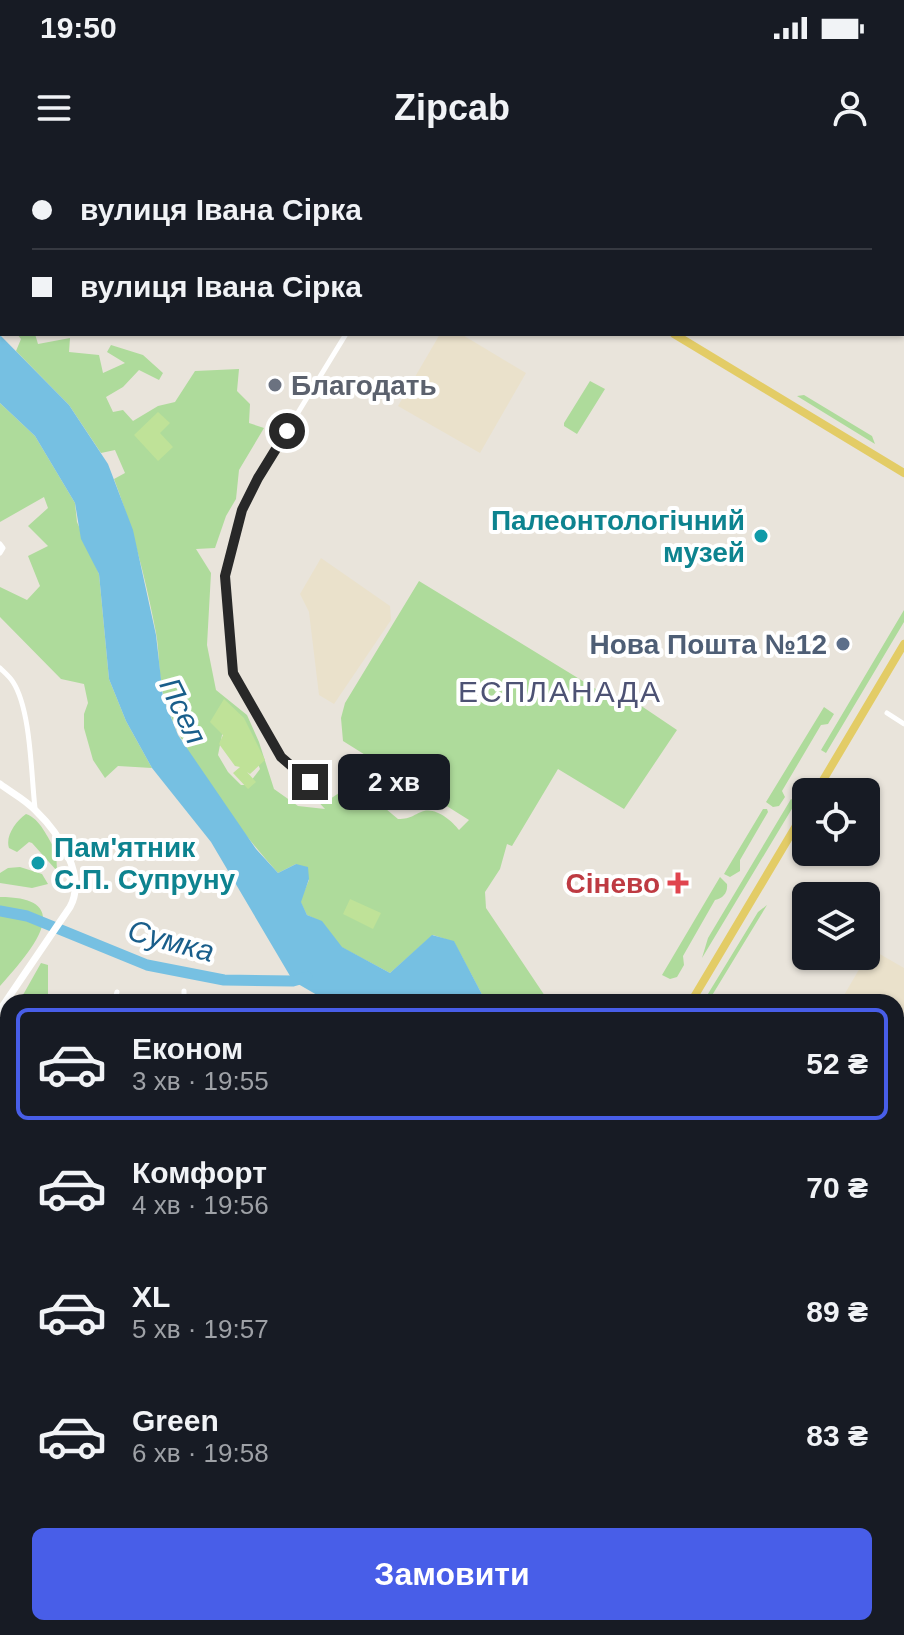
<!DOCTYPE html>
<html lang="uk">
<head>
<meta charset="utf-8">
<style>
	:root { --surface:#171b24; --page:#20242c; --text:#f1f3f6; --muted:#9ea1a6; --line:#363941; --accent:#485ee8 }
	body { margin:0; font-family:Arial,sans-serif; background:var(--page); color:var(--text); height:100vh; display:flex; flex-direction:column; font-size:30px; white-space:nowrap }
	* { box-sizing:border-box; margin:0 }
	p { font-size:26px; color:var(--muted) }
	.icon { flex:none; width:44px; height:44px; fill:none; stroke:currentColor; stroke-width:2; stroke-linecap:round; stroke-linejoin:round }
	.map { position:relative; flex:1; overflow:hidden }
	.side { position:absolute; left:0px; top:834px; width:904px; height:642px; display:flex; flex-direction:column; background:var(--surface); border-radius:24px 24px 0 0; box-shadow:0 2px 6px #0004 }
	.side>* { flex:none }
	.top-card { position:absolute; left:0px; top:0px; width:904px; height:176px; box-shadow:0 2px 6px #0004; display:grid; align-content:center; height:176px; padding:0 32px; background:var(--surface) }
	.buttons { position:absolute; left:792px; top:618px; display:grid; gap:16px }
	.buttons a { display:grid; place-items:center; width:88px; height:88px; border-radius:12px; background:var(--surface); box-shadow:0 2px 6px #0004; font-size:40px }
	.end { position:absolute; width:36px; height:36px; margin:-18px; border:10px solid #282828; background:#fff; box-shadow:0 0 0 4px #fff }
	.from { border-radius:50% }
	.bubble { position:absolute; height:56px; border-radius:12px; background:var(--surface); box-shadow:0 2px 6px #0004; font-size:26px; font-weight:700; line-height:56px; text-align:center }
	.top-card b { display:flex; align-items:center; gap:28px; height:76px; font-size:30px }
	.top-card b+b { border-top:2px solid var(--line) }
	.top-card i { width:20px; height:20px; background:var(--text) }
	ul { padding:14px 0 0; list-style:none }
	li { display:flex; align-items:center; gap:24px; height:112px; margin:0 16px 12px; padding:0 16px; border:4px solid transparent; border-radius:12px }
	li div { flex:1 }
	li b { display:block; font-size:30px }
	li em { font-style:normal; font-weight:700 }
	li.current { border-color:var(--accent) }
	li>.icon { width:72px; height:72px; stroke-width:1.5 }
	.action { display:flex; gap:16px; margin-top:auto; padding:16px 32px }
	.action a { flex:1; height:92px; border-radius:12px; background:var(--accent); color:#fff; font-size:32px; font-weight:700; line-height:92px; text-align:center }
	.status { display:flex; justify-content:space-between; align-items:center; height:56px; padding:0 40px; background:var(--surface); direction:ltr }
	.status svg { height:22px; fill:currentColor }
	header { display:flex; justify-content:space-between; align-items:center; height:104px; padding:0 32px; background:var(--surface); font-size:36px; font-weight:700 }
	.map>svg:first-child { display:block }
</style>
</head>
<body>
<div class="status"><b>19:50</b><svg viewBox="0 0 49 12"><path d="M0 12V9h3v3zM5 12V6h3v6zM10 12V3h3v9zM15 12V0h3v12zM26 1h20v11H26zM47 4h2v5h-2z"/></svg></div>
<header><svg class="icon" aria-label="menu" viewBox="0 0 24 24"><path d="M4 6h16M4 12h16M4 18h16"/></svg>Zipcab<svg class="icon" aria-label="person" viewBox="0 0 24 24"><circle cx="12" cy="8" r="4"/><path d="M4 21q1-7 8-7t8 7"/></svg></header>
<div class="map">
<svg width="904" height="1475" viewBox="0 0 904 1475">
	<rect width="100%" height="100%" fill="#e9e4db"/>
	<path fill="#eae1cb" d="M440 174H461L526 213 480 293 398 246Z
		M321 398 390 446 391 460 334 544 319 535 309 452 300 434Z
		M871 789 904 808V899L896 895V842H840Z"/>
	<path fill="#aedb9b" fill-rule="evenodd" d="M17 174H35L38 184 70 178 69 192 99 195 103 213 125 203 107 192 111 185 143 195 163 213 159 220 139 210 123 227 106 237 113 252 123 250 133 261 158 246 175 242 195 211 239 209 237 231 250 244 249 263 264 268 239 310 236 339 226 356 215 388 196 389 211 413 207 485 216 530 247 555 259 582 274 629 298 646 325 649 313 636 315 629 330 639 339 633 355 639H374L398 659C412 659 414 654 424 651 437 648 452 661 459 670L469 660 343 581 341 558 345 543 419 421 622 545 628 537 677 570 624 649 558 609 512 686 507 684 500 709 485 732 486 748 549 842H486L454 782 433 775 390 813 341 787 322 762 307 755 300 741 309 720 296 704 278 713C239 670 182 595 165 540 158 519 160 494 156 473 146 420 133 369 114 319L125 313 115 290 101 293 69 245 16 191 21 179ZM227 569 252 588 260 609 248 625H241L228 612 218 595 222 575Z
		M590 221 605 229 577 274 564 266V263Z
		M804 235 872 276 875 284 797 236Z
		M0 243 35 276 75 343 77 362 99 414 109 519 126 561 152 608 118 606 105 618 93 600 84 568V554L88 543 84 524 61 519 0 457V427L27 440 40 426 28 396 48 386 28 366 48 348 44 337 0 362Z
		M904 450V462L826 593 821 590Z
		M824 547 834 554 828 564 821 565 782 631 785 637 779 646 773 647 766 642Z
		M791 639 796 642 702 798 708 778Z
		M763 649H767L768 652 740 700V711L730 717 724 714Z
		M26 654C41 659 47 678 56 690L57 711 32 683 29 682 17 692 9 688C5 676 16 661 26 654Z
		M20 707 42 714 48 724 32 728 0 723V713L8 708Z
		M720 717 727 724C728 733 723 738 715 740L683 796 684 805 677 817 670 819 662 815Z
		M0 737C83 737 25 797 0 826Z
		M767 745 708 842H703L758 752Z
		M41 803 48 805V842H19Z
		M904 1139V1248L896 1247V1141Z"/>
	<path fill="#bfe298" d="M158 252 170 263 160 273 173 287 158 301 134 275Z
		M224 539 244 558 265 600 250 614 247 612 256 622 248 629 233 613 240 607 235 606 219 584 223 575 210 562Z
		M350 739 381 753 373 769 343 754Z
		M896 1247 904 1248V1421L896 1420Z"/>
	<path fill="#dad6d1" d="M0 1097 8 1102V1213L0 1211Z"/>
	<path fill="#76c0e2" d="M0 175 69 245 108 304 133 370 156 475 163 537 178 575 256 689 278 713 296 704 308 707 309 719 301 742 307 755 322 761 342 787 390 813 432 775 454 781 486 842H329L293 821 211 682 152 608 126 561 109 519 99 414 81 379 75 343 35 276 0 243Z
		M904 1070V1139L896 1141V1071Z"/>
	<g fill="none" stroke-linecap="round" stroke-linejoin="round">
		<path stroke="#76c0e2" stroke-width="11" d="M0 751 27 756 147 805 224 820 293 821 307 817"/>
		<path stroke="#fff" stroke-width="5" d="M0 384 3 388 0 393
			M0 508C4 512 10 517 13 522 31 550 31 614 35 648
			M887 553 904 564
			M310 622 281 597 233 513 225 416 242 350 258 318 346 174
			M114 842 117 832
			M184 842V831
			M0 902 8 905
			M896 939 904 926
			M0 1266 8 1270
			M896 1452 904 1456
			M286 1468 298 1475
			M656 1468 667 1475
			M168 1475 172 1468
			M174 1475 176 1468
			M491 1475 495 1468"/>
		<path stroke="#fff" stroke-width="7" d="M450 2 451 0
			M0 624C12 633 26 640 36 651 59 673 87 716 70 747L0 850
			M0 1422 8 1427
			M75 1468 86 1475
			M450 1468 460 1475
			M28 1475 33 1468
			M788 1475 793 1468"/>
		<path stroke="#e3cc66" stroke-width="8" d="M352 0 354 2
			M422 0 426 2
			M370 2 371 0
			M674 174 904 313
			M816 632 904 484
			M691 842 806 649
			M0 943 8 948
			M420 1475 423 1468"/>
	</g>
	<g fill="none" stroke-linecap="round" stroke-linejoin="round">
		<path stroke="#282828" stroke-width="10" d="M287 271 258 318 242 350 225 416 233 513 281 597 310 622"/>
	</g>
	<circle fill="#6b7280" stroke="#fff" stroke-width="3" cx="275" cy="225" r="8"/>
	<g fill="#0f9aa8" stroke="#fff" stroke-width="3">
		<circle cx="761" cy="376" r="8"/>
		<circle cx="38" cy="703" r="8"/>
	</g>
	<circle fill="#5c6f8a" stroke="#fff" stroke-width="3" cx="843" cy="484" r="8"/>
	<path fill="#e0444e" stroke="#fff" stroke-width="3" d="M674 711h8v8h8v8h-8v8h-8v-8h-8v-8h8z"/>
	<g text-anchor="middle" stroke-width="8" stroke-linejoin="round" paint-order="stroke">
		<g font-size="28" font-weight="bold" fill="#5b616d" stroke="#fff" text-anchor="start">
			<text x="291" y="235">Благодать</text>
		</g>
		<g font-size="28" font-weight="bold" fill="#0d838f" stroke="#fff" text-anchor="end">
			<text x="745" y="370">Палеонтологічний<tspan x="745" dy="32">музей</tspan></text>
			<text x="54" y="697" text-anchor="start">Пам'ятник<tspan x="54" dy="32">С.П. Супруну</tspan></text>
		</g>
		<g font-size="28" font-weight="bold" fill="#4e5e75" stroke="#fff" text-anchor="end">
			<text x="827" y="494">Нова Пошта №12</text>
		</g>
		<g font-size="28" font-weight="bold" fill="#be3a42" stroke="#fff" text-anchor="end">
			<text x="660" y="733">Сінево</text>
		</g>
		<g font-size="30" letter-spacing="2" fill="#4d5274" stroke="#fff">
			<text x="560" y="542">ЕСПЛАНАДА</text>
		</g>
		<g font-size="30" font-style="italic" fill="#195e8b" stroke="#fff">
			<text transform="translate(183 551) rotate(64)" y="10">Псел</text>
			<text transform="translate(171 781) rotate(15)" y="10">Сумка</text>
		</g>
	</g>
</svg>
<div class="buttons">
<a><svg class="icon" aria-label="locate" viewBox="0 0 24 24"><circle cx="12" cy="12" r="6"/><path d="M12 2v4M12 18v4M2 12h4M18 12h4"/></svg></a>
<a><svg class="icon" aria-label="layers" viewBox="0 0 24 24"><path d="M12 4l9 5-9 5-9-5zM3 14l9 5 9-5"/></svg></a>
</div>
<i class="end from" style="left:287px;top:271px"></i>
<i class="end" style="left:310px;top:622px"></i>
<div class="bubble" style="left:338px;top:594px;width:112px">2 хв</div>
<div class="top-card">
<b><i class="from"></i>вулиця Івана Сірка</b>
<b><i></i>вулиця Івана Сірка</b>
</div>
<section class="side">
<ul>
<li class="current"><svg class="icon" aria-label="car" viewBox="0 0 24 24"><path d="M5 17H2v-5l4-1 3-4h7l3 4 3 1v5h-3M9 17h6M6 11h13"/><circle cx="7" cy="17" r="2"/><circle cx="17" cy="17" r="2"/></svg><div><b>Економ</b><p>3 хв · 19:55</p></div><em>52 ₴</em></li>
<li><svg class="icon" aria-label="car" viewBox="0 0 24 24"><path d="M5 17H2v-5l4-1 3-4h7l3 4 3 1v5h-3M9 17h6M6 11h13"/><circle cx="7" cy="17" r="2"/><circle cx="17" cy="17" r="2"/></svg><div><b>Комфорт</b><p>4 хв · 19:56</p></div><em>70 ₴</em></li>
<li><svg class="icon" aria-label="car" viewBox="0 0 24 24"><path d="M5 17H2v-5l4-1 3-4h7l3 4 3 1v5h-3M9 17h6M6 11h13"/><circle cx="7" cy="17" r="2"/><circle cx="17" cy="17" r="2"/></svg><div><b>XL</b><p>5 хв · 19:57</p></div><em>89 ₴</em></li>
<li><svg class="icon" aria-label="car" viewBox="0 0 24 24"><path d="M5 17H2v-5l4-1 3-4h7l3 4 3 1v5h-3M9 17h6M6 11h13"/><circle cx="7" cy="17" r="2"/><circle cx="17" cy="17" r="2"/></svg><div><b>Green</b><p>6 хв · 19:58</p></div><em>83 ₴</em></li>
</ul>
<div class="action"><a>Замовити</a></div>
</section>
</div>
</body>
</html>
